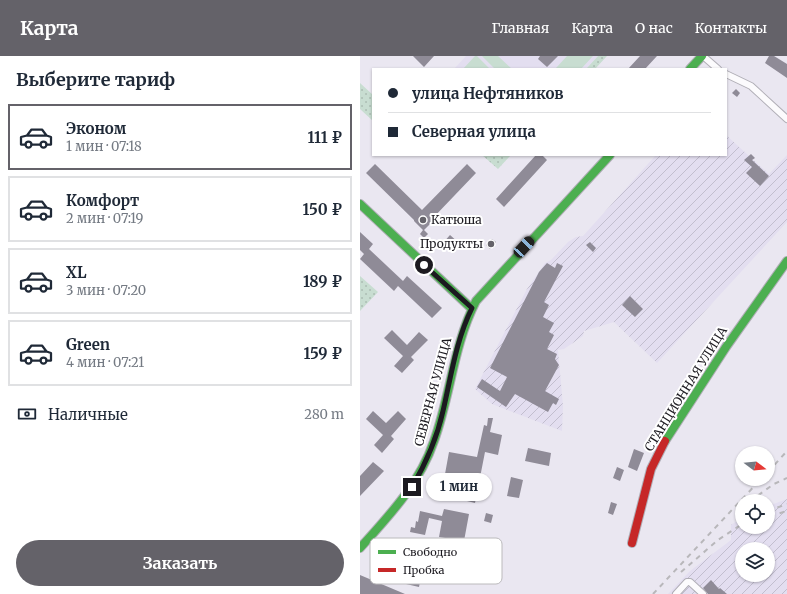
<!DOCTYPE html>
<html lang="ru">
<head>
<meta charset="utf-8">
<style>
	:root { --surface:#fff; --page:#f2f2f3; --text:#1f2937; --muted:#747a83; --line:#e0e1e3; --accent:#646269 }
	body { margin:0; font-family:Merriweather,serif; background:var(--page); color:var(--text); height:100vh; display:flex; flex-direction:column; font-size:15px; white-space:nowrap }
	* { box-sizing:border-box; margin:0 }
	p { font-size:13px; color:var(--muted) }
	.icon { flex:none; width:22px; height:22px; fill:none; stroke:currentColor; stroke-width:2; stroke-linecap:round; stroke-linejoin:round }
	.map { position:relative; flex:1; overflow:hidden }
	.side { display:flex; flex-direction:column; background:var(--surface); width:360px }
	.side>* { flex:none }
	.banner { position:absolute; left:12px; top:12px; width:355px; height:88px; border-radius:0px; box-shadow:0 1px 3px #0004; display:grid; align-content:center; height:88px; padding:0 16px; background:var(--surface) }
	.needle { width:26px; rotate:106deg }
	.tools { position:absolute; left:375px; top:390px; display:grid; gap:8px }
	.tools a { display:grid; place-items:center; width:40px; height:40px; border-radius:50%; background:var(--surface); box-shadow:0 1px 3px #0004; font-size:20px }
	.end { position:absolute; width:18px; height:18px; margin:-9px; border:5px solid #1c1a20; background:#fff; box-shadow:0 0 0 2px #fff }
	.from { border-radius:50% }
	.bubble { position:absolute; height:28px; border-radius:14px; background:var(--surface); box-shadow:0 1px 3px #0004; font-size:13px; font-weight:700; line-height:28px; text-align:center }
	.car { position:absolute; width:12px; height:24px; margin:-12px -6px; border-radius:5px; box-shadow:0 0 3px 1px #0007; background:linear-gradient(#222 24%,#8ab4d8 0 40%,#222 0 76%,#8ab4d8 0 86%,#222 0) }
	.banner b { display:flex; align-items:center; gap:14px; height:38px; font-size:15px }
	.banner b+b { border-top:1px solid var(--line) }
	.banner i { width:10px; height:10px; background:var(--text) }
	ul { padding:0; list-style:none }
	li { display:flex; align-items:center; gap:12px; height:66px; margin:0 8px 6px; padding:0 8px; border:2px solid var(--line); border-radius:0px }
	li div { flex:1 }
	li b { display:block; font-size:15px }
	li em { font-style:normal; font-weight:700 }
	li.current { border-color:var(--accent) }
	li>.icon { width:36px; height:36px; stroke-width:1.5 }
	h2 { padding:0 16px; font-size:18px; line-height:48px }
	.pay { display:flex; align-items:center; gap:10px; height:44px; padding:0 16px; font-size:15px }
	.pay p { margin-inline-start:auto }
	.primary-button { display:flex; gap:8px; margin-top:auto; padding:8px 16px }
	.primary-button a { flex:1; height:46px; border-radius:24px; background:var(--accent); color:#fff; font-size:16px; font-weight:700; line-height:46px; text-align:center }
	header { display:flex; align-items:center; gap:24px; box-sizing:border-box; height:56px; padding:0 20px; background:var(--accent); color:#fff }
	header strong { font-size:19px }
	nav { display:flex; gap:22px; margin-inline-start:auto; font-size:14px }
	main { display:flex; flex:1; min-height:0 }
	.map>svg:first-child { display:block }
</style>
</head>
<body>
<header>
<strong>Карта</strong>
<nav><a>Главная</a><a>Карта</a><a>О нас</a><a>Контакты</a></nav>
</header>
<main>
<section class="side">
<h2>Выберите тариф</h2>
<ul>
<li class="current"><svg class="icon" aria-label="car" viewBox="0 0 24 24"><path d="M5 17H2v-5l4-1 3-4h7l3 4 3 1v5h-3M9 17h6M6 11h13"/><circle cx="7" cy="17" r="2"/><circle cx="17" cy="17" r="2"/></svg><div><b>Эконом</b><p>1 мин · 07:18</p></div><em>111 ₽</em></li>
<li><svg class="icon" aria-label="car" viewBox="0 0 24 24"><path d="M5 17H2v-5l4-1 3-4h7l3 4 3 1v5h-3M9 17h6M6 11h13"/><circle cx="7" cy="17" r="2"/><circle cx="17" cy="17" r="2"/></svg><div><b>Комфорт</b><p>2 мин · 07:19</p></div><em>150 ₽</em></li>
<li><svg class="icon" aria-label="car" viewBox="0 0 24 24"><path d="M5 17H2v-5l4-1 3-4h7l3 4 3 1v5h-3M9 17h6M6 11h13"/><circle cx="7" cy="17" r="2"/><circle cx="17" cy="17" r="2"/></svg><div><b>XL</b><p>3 мин · 07:20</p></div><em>189 ₽</em></li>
<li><svg class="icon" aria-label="car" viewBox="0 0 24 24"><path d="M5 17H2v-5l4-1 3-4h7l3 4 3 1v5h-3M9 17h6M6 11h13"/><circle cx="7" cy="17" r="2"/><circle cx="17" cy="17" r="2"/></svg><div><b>Green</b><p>4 мин · 07:21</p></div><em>159 ₽</em></li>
</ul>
<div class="pay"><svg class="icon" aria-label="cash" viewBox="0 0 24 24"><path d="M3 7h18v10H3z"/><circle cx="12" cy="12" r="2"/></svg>Наличные<p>280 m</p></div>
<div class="primary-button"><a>Заказать</a></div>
</section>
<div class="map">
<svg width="427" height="538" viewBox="0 0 427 538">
	<defs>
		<pattern id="industrial-furrows" width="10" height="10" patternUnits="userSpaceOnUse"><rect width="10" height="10" fill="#e3def0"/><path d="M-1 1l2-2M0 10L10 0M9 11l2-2" fill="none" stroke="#c2bece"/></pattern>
		<pattern id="grass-dots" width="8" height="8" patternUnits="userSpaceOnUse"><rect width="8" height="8" fill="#c8ddd1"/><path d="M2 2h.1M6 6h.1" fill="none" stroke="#abbdb3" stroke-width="1.8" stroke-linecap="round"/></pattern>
	</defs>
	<rect width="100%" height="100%" fill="#eae7f1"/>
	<path fill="#e3def0" d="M106 0H238L226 13H94Z"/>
	<path fill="url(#industrial-furrows)" fill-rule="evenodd" d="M366 79 409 118 427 99V166L297 307 254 266 224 275 223 280 204 293 198 294 203 350 202 375 132 348 115 333 167 233 185 207 191 204 208 186 216 181 223 180 296 99H366Z
		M427 443V538H308L330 515 371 484V469L382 462V471H408V450ZM382 493H408V519H382Z"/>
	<path fill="url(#grass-dots)" d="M238 0H247L235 13H226Z
		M0 27 13 39V65L0 53Z
		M122 99H151L138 113Z
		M0 220 18 236 0 255Z"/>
	<path fill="#c8ddd1" d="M115 0H117L130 13H103Z
		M122 0H138L152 13H135Z
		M207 0H233L221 13H197L196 12Z"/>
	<path fill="#8f8b97" d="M53 0H74L64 11Z
		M180 0H198L187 11 178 3Z
		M280 0H297L285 13H268Z
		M409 0H414L427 8V22L405 7Z
		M376 33 380 37 377 41 372 37Z
		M391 98 395 102 392 104 409 120 400 130 386 117 392 111 384 104Z
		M176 99H182L187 104 144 151 136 143Z
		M15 108 62 154 107 108 116 117 72 163 73 165 64 174 68 178 64 182 60 178 63 174 54 165V164L6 117Z
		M0 176 13 188 9 193 43 225 47 220 82 252 72 262 38 230 34 235 0 203 4 198 0 194Z
		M90 179 100 188 92 196 83 187Z
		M132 183 136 186 130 193 126 189Z
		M230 186 236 192 233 196 226 189Z
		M187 207 195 212 197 207 203 210 184 246 189 249 183 261 194 267 189 276 194 279 187 293 197 298 195 303 199 309 185 335 199 343 196 349 193 347 188 356 155 338 146 351 117 331 122 323 140 335 147 321 130 312 179 216Z
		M270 240 283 253 275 261 262 249Z
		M32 274 47 289 59 276 68 284 51 301 54 304 42 317 34 310 43 300 24 282Z
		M13 355 26 367 38 355 46 363 31 380 34 383 22 397 14 389 23 379 6 363Z
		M128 362H133L130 376 142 379 138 399 125 396 115 447 103 444 104 440 94 438 93 442 81 440 89 396 117 401 124 369 127 370Z
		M168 392 191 397 189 410 165 405Z
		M274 393 284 397 277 415 268 411Z
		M13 406 24 415 0 440V420Z
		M257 411 264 414 260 425 253 422Z
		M151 421 163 424 159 442 147 440Z
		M251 446 257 448 253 459 248 457Z
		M84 453 109 458 104 485 79 481 82 465 69 462 65 479 50 476 51 471 55 472 56 465 58 466 60 455 82 460Z
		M126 457 133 459 131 467 124 465Z
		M53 492 66 495 59 531 46 528Z
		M0 519 45 538H0Z
		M351 524 359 533 360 532 367 538H348L343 532Z"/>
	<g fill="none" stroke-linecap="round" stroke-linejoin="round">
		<g stroke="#b0aeb6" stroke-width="8">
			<path id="street" d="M343 0 358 13
				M366 18 391 30 427 63
				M316 538 327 526H330L343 538"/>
		</g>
		<g stroke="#b0aeb6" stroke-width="10">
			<path id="fast" d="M330 13 342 0
				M0 148 111 252
				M305 385 366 291 427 205
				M0 492C29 460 60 427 74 385 91 338 93 290 116 245L250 99"/>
		</g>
		<g stroke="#b0aeb6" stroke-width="10">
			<path id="jam" d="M272 487 291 413 305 385"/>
		</g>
		<use href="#street" stroke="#fcfbfd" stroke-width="6"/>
		<use href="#fast" stroke="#4caf50" stroke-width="8"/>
		<use href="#jam" stroke="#c62828" stroke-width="8"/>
		<path stroke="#b8b7ba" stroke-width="2" stroke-dasharray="5 5" stroke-linecap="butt" d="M408 416 427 395
			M390 445 414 428 427 422
			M408 455 427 448
			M410 460 427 455
			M321 516 358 484 382 468
			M293 538 401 423"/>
	</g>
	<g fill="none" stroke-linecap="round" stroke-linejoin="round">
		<path stroke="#1c1a20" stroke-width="5" d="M52 431C66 407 77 382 83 355 91 321 96 284 112 252L64 209"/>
	</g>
	<g fill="#646269" stroke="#fff" stroke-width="1.5">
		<circle cx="63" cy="164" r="4"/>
		<circle cx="131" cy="188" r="4"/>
	</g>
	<g text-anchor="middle" stroke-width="4" stroke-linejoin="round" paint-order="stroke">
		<g font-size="12" fill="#1c1a20" stroke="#fff" text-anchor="start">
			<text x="71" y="168">Катюша</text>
			<text x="123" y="192" text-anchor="end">Продукты</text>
		</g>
		<g font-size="12" fill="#1c1a20" stroke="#fff">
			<text transform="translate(326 333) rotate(-58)" y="4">СТАНЦИОННАЯ УЛИЦА</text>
			<text transform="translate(73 336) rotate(-75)" y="4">СЕВЕРНАЯ УЛИЦА</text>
		</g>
	</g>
	<rect x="10" y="482" width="132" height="46" rx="6" fill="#fff" stroke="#bbbabc" stroke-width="1"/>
	<rect x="18" y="494" width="18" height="4" fill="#4caf50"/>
	<rect x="18" y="512" width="18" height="4" fill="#c62828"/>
	<g font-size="11" fill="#1c1a20">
		<text x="43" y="500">Свободно</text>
		<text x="43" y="518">Пробка</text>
	</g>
</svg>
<div class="tools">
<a><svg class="needle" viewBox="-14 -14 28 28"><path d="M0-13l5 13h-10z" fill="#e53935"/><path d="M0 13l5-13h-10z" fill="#747a83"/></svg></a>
<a><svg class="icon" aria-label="locate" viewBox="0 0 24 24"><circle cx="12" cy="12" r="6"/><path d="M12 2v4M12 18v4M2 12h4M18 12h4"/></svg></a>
<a><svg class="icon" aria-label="layers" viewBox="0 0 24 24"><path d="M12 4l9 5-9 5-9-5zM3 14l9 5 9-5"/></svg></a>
</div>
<i class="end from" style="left:64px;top:209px"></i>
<i class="end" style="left:52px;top:431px"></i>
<div class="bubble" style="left:66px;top:417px;width:66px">1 мин</div>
<i class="car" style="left:164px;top:191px;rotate:43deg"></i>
<div class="banner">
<b><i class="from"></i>улица Нефтяников</b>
<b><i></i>Северная улица</b>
</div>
</div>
</main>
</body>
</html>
